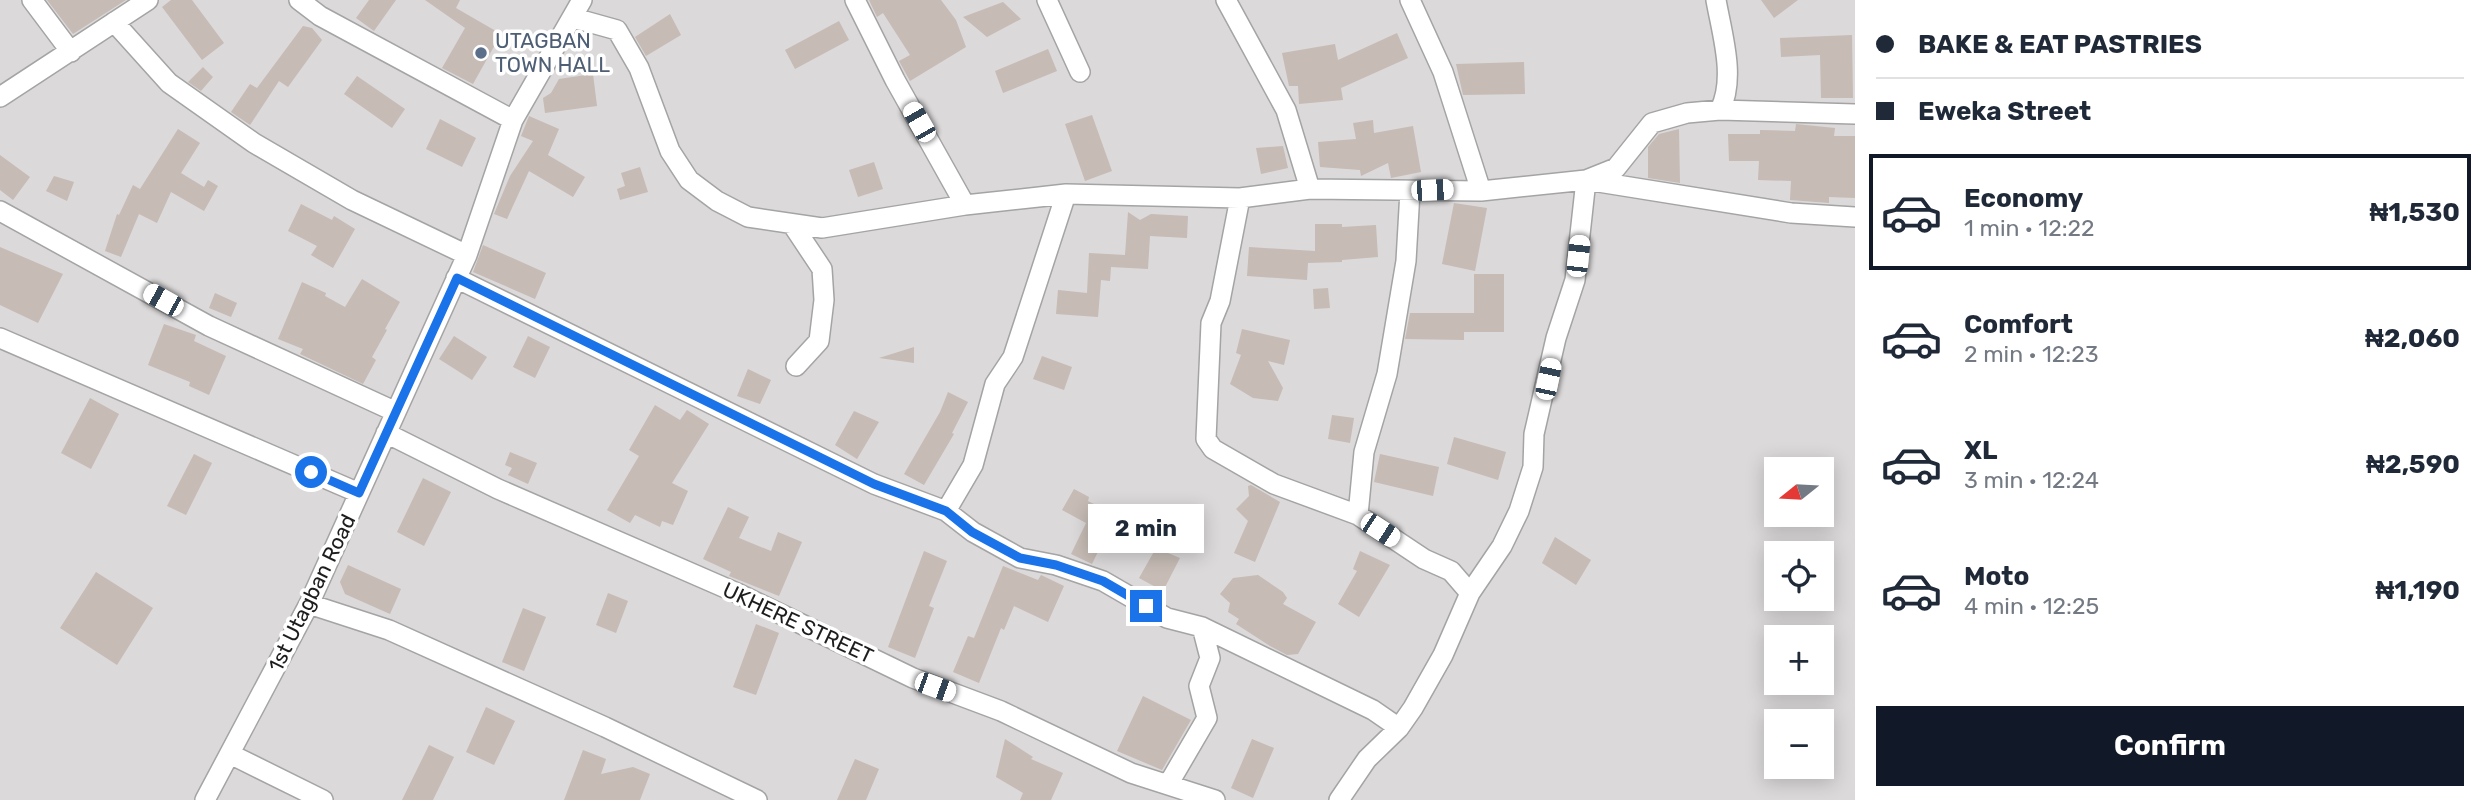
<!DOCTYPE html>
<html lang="en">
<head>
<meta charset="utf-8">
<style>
	:root { --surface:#fff; --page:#f6f6f7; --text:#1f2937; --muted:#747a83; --line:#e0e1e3; --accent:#111827 }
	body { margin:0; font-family:Rubik,sans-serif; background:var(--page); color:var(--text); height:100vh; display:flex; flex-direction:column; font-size:26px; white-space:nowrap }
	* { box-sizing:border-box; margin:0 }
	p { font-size:23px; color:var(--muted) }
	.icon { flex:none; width:38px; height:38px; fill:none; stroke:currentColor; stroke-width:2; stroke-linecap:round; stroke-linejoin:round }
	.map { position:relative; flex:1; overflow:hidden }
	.sheet { display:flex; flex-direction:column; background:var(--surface); width:630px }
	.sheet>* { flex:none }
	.hud { display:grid; align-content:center; height:154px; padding:0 21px; background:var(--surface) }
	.needle { width:46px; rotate:252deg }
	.buttons { position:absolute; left:1764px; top:457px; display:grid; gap:14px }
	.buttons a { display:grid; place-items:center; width:70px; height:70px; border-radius:0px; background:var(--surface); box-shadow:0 4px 18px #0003; font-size:35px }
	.end { position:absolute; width:32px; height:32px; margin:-16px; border:9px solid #1a73e8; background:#fff; box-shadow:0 0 0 4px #fff }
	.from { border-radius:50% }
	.bubble { position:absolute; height:49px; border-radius:0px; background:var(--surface); box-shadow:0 4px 18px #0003; font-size:23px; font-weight:700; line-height:49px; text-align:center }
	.car { position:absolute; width:21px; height:42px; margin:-21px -10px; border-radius:9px; box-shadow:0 0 5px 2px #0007; background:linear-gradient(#fff 24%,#345 0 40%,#fff 0 76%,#345 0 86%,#fff 0) }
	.hud b { display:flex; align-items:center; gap:24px; height:66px; font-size:26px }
	.hud b+b { border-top:2px solid var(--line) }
	.hud i { width:18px; height:18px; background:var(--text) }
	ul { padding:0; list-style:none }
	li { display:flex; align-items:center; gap:21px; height:116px; margin:0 14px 10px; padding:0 7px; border:4px solid transparent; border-radius:0px }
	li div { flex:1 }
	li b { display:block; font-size:26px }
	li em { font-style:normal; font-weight:700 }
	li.current { border-color:var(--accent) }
	li>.icon { width:63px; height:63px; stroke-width:1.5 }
	.primary-button { display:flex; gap:14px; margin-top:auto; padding:14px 21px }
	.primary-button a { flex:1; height:80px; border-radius:0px; background:var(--accent); color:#fff; font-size:28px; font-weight:700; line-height:80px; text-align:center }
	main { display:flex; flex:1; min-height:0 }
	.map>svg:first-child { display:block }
</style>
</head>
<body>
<main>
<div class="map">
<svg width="1855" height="800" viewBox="0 0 1855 800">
	<rect width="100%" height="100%" fill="#eee9e2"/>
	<path fill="#dbd9da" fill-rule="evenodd" d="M0 0H1855V800H0ZM1776 469H1822V514H1776ZM1776 553H1822V598H1776ZM1776 637H1822V682H1776ZM1776 721H1822V766H1776Z"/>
	<path fill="#c6bbb5" d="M47 0H126L73 34Z
		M171 0H192L224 43 202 60 162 7Z
		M369 0H396L374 31 356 18Z
		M425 0H460L456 8 501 34 473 84 442 68 465 28Z
		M869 0H941L956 20 966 47 910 81 899 61 910 55 883 13 877 17Z
		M1761 0H1798L1774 18Z
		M1003 2 1021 19 987 37 963 17Z
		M670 14 681 35 646 56 635 37Z
		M839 21 849 40 795 69 785 50Z
		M303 26 312 28 322 40 288 87 279 81 250 125 231 112 250 84 257 88Z
		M1397 33 1408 58 1341 88 1343 100 1299 104 1298 86H1289L1282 53 1335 44 1338 60Z
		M1852 35 1853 98H1821L1820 55 1781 57 1780 38Z
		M1048 49 1057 71 1003 93 995 71Z
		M1524 62 1525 94 1463 95 1456 64Z
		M203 67 213 77 201 91 188 82Z
		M593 74 597 106 545 113 543 98 551 93 559 79Z
		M357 76 405 109 392 128 344 94Z
		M1092 115 1112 171 1085 181 1065 124Z
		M529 116 559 129 548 155 585 177 573 197 529 171 507 219 494 214 510 176 533 141 521 136Z
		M440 119 476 138 462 167 426 149Z
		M1373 120 1374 133 1413 126 1421 172 1391 178 1388 163 1361 176 1360 170 1320 167 1318 142 1356 139 1353 123Z
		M1796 124 1835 128 1834 136H1855V198L1829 197V203L1790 200 1791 181 1758 180 1759 161H1729L1728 134H1760V130L1795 131Z
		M178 129 200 143 181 173 204 187 208 180 218 186 204 211 171 192 157 223 139 214 121 257 105 251 117 214 119 215 133 185 140 189Z
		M1679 129 1680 183 1648 178V147L1659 134Z
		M1283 146 1288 168 1261 174 1256 148Z
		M0 155 30 177 13 200 0 190Z
		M874 162 883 189 858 197 849 170Z
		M640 167 648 192 620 200 617 189 625 186 621 173Z
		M54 176 74 182 67 201 46 191Z
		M1454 203 1487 208 1475 271 1442 264Z
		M301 204 332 220 334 216 355 229 333 268 311 255 317 246 288 231Z
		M1128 212 1140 220 1151 214 1188 216 1187 238 1150 236 1148 269 1111 267 1110 281 1101 280 1098 317 1056 314 1058 290 1087 293 1089 253 1125 255Z
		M1315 224H1342V227L1376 225 1378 257 1342 260V262L1308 263 1307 280 1247 276 1249 247 1315 251Z
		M483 245 546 273 535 299 473 272Z
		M0 247 63 274 38 323 0 305Z
		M1474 274H1504V332H1464V340L1405 339 1410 313H1474Z
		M362 279 400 302 385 329 387 330 372 357 376 360 363 384 300 354 303 349 278 339 302 282 326 293 325 296 345 307Z
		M1328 288 1330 308 1314 309 1313 289Z
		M215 293 237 303 231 317 209 308Z
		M164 324 196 335 194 341 226 356 209 395 189 386 190 382 148 365Z
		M1242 329 1290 340 1284 365 1268 361 1283 388 1278 401 1253 398 1230 384 1241 355 1236 353Z
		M454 336 487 357 472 380 439 359Z
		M528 336 550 347 535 378 513 367Z
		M914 347V363L879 358Z
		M1042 356 1072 367 1064 390 1033 379Z
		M748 369 771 380 760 404 737 396Z
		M948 392 968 402 952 433 954 434 924 485 904 474 940 412Z
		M90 398 119 414 91 469 61 453Z
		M655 405 680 420 687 410 709 424 672 483 688 491 673 525 662 521 660 527 635 515 630 523 607 510 639 456 629 450Z
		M854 411 879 422 857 459 835 445Z
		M1332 415 1354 418 1350 443 1328 439Z
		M1454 437 1506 452 1498 480 1447 464Z
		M510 452 537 463 528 484 508 475 512 468 505 465Z
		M194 454 212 463 186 515 167 506Z
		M1380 454 1439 467 1433 496 1374 482Z
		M423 478 451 492 424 546 397 532Z
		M1251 485 1280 502 1255 562 1234 553 1248 521 1236 509 1249 496 1248 486Z
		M1074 489 1089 497 1088 501 1116 515 1092 564 1071 554 1086 523 1062 510Z
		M728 507 749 517 739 538 771 551 778 532 802 542 779 596 729 576 731 572 703 559Z
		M1555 537 1591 560 1576 585 1542 563Z
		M1156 548 1180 558 1163 591 1139 578Z
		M924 551 947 561 929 606 934 608 915 658 888 647Z
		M1360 551 1390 565 1359 617 1338 604 1357 571 1353 569Z
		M348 565 401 589 390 614 345 594 340 582Z
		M1003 566 1038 580 1041 575 1064 586 1048 622 1014 606 1004 630 1001 628 979 683 953 672 968 636 974 638Z
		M96 572 153 608 117 665 60 628Z
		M1258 575 1283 592 1287 598 1283 604 1316 622 1298 654 1287 655 1270 646 1236 624 1239 619 1228 612 1230 603 1220 594 1233 578Z
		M608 593 628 601 616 633 596 625Z
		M523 608 546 617 524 671 502 662Z
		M756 624 779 633 756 695 733 687Z
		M1143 696 1191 720 1162 770 1117 751Z
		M486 707 515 721 494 765 466 752Z
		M1005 739 1033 757 1031 759 1063 773 1051 800H1020L1023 793 996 777Z
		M1252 739 1274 748 1253 798 1231 788Z
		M429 745 454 757 433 800H402Z
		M583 750 606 759 601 774 633 767 650 774 640 800H564Z
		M855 759 879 769 866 800H837Z"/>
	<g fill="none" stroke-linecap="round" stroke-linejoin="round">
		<g stroke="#a4a4a4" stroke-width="22">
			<path id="minor" d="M32 0 71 52
				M299 0 320 16 513 120
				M855 0 895 80 965 205
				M1047 0 1080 72
				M1226 0 1286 110 1310 189
				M1410 0 1443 72 1481 191
				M1716 0C1722 34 1736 78 1720 110
				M574 18 617 30 639 68 670 151 689 180 717 201 748 217 822 228 965 205 1066 194 1240 198 1310 189 1481 191 1586 180 1791 213 1855 217
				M114 22 169 83 254 143 352 200 467 255
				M0 97 148 0
				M1240 198 1220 301 1211 323 1206 439 1213 449 1274 484 1358 515 1424 559 1451 571 1470 593
				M0 211 209 326 396 412
				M792 224 822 269 824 300 819 341 796 366
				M456 278 874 484 946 511 973 532 1020 558 1056 565 1103 581 1167 618 1202 627 1373 710 1399 728
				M0 338 359 493
				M386 433 498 489 737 593 913 678 1001 711 1131 773 1215 800
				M946 511 973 465 995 384 1013 357 1066 194
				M1358 515 1364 452 1387 374 1406 261 1410 191
				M309 604 389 630 605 727 757 800
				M232 755 323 800
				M1169 783 1207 718 1199 686 1210 658 1202 627
				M205 800 309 604 467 255 513 120 582 0
				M1339 800 1367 759 1399 728 1413 708 1443 655 1470 593 1502 546 1519 511 1533 467 1534 434 1556 338 1575 280 1586 180 1616 168 1652 123 1687 113 1720 110 1855 114"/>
		</g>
		<use href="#minor" stroke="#fff" stroke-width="19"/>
	</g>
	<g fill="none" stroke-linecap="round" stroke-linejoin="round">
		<path stroke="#1a73e8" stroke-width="9" d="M311 472 359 493 457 278 874 484 946 511 972 532 1020 558 1056 565 1103 581 1146 606"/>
	</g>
	<circle fill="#5c6f8a" stroke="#fff" stroke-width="2.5" cx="481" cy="53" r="7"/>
	<g text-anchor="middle" stroke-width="7" stroke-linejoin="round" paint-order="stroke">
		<g font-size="21" fill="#4e5e75" stroke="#fff" text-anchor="start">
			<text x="495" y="48">UTAGBAN<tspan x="495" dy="24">TOWN HALL</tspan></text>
		</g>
		<g font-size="21" fill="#1d1d1d" stroke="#fff">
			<text transform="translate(312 593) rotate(-64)" y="7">1st Utagban Road</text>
			<text transform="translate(798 623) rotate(25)" y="7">UKHERE STREET</text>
		</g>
	</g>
</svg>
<div class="buttons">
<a><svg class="needle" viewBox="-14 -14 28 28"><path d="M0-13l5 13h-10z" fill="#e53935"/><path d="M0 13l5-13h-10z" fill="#747a83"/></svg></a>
<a><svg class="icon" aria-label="locate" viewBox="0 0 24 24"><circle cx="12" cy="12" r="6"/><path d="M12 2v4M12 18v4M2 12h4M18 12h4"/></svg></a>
<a>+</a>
<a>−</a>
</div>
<i class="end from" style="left:311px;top:472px"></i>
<i class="end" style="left:1146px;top:606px"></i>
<div class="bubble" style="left:1088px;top:504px;width:116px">2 min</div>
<i class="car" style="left:919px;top:122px;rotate:330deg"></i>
<i class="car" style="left:1432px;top:190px;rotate:88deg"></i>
<i class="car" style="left:1578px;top:256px;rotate:6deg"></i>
<i class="car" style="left:163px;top:300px;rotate:299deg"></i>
<i class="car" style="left:1548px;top:379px;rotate:12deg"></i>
<i class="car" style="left:1380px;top:530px;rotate:123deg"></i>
<i class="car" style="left:935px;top:687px;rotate:110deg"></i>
</div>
<section class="sheet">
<div class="hud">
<b><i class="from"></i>BAKE &amp; EAT PASTRIES</b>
<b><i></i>Eweka Street</b>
</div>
<ul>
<li class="current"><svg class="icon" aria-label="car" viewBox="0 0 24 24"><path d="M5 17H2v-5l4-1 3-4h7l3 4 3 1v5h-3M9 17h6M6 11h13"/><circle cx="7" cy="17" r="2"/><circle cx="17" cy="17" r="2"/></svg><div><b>Economy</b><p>1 min · 12:22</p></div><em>₦1,530</em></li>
<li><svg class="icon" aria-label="car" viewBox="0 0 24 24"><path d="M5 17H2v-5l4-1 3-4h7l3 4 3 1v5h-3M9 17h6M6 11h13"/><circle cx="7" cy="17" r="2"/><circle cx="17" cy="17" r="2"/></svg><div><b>Comfort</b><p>2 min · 12:23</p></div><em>₦2,060</em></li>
<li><svg class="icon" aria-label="car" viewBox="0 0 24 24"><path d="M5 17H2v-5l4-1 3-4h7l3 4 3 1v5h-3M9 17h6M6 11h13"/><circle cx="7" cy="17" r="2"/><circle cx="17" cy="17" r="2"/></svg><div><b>XL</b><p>3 min · 12:24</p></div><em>₦2,590</em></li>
<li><svg class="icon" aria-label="car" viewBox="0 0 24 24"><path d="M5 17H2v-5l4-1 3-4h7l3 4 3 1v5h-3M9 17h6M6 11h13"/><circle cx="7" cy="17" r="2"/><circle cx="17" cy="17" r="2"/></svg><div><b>Moto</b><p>4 min · 12:25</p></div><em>₦1,190</em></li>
</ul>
<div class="primary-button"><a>Confirm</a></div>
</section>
</main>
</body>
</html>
